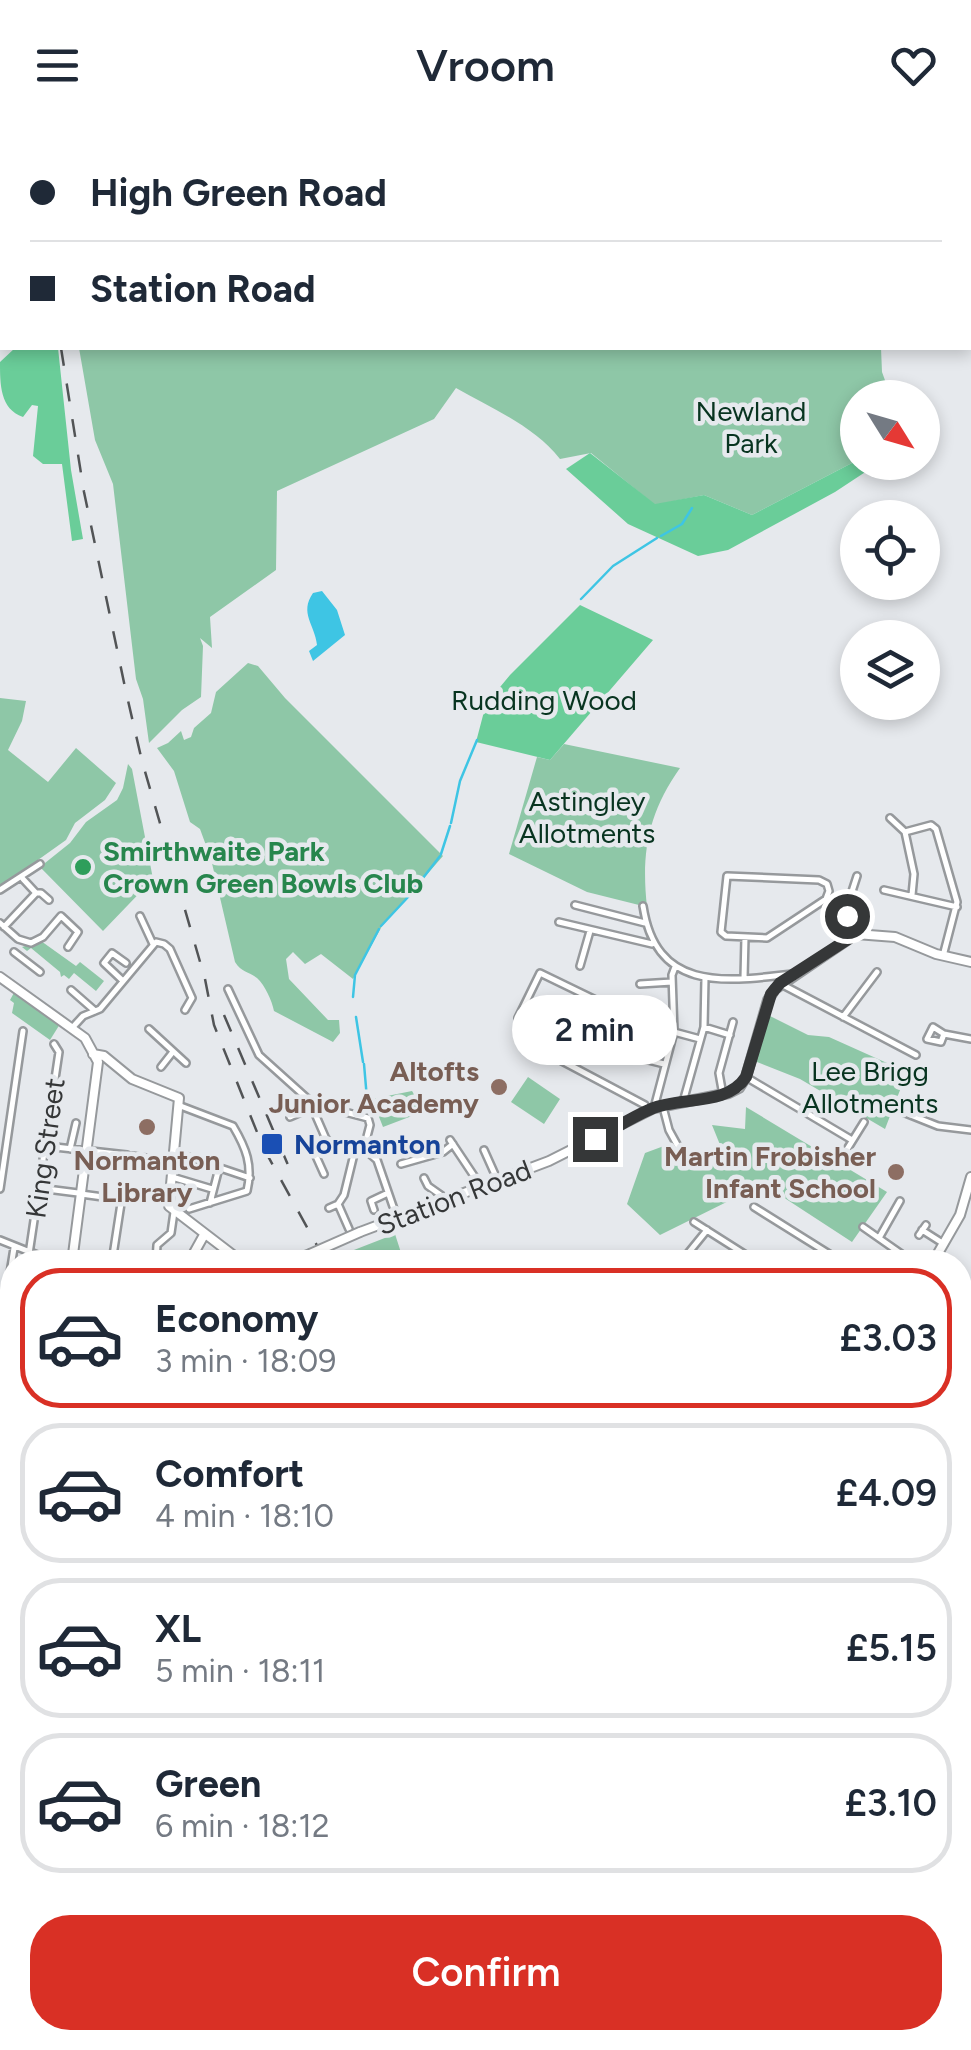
<!DOCTYPE html>
<html lang="en">
<head>
<meta charset="utf-8">
<style>
	:root { --surface:#fff; --page:#f2f2f3; --text:#1f2937; --muted:#747a83; --line:#e0e1e3; --accent:#d93025 }
	body { margin:0; font-family:Figtree,sans-serif; background:var(--page); color:var(--text); height:100vh; display:flex; flex-direction:column; font-size:38px; white-space:nowrap }
	* { box-sizing:border-box; margin:0 }
	p { font-size:32px; color:var(--muted) }
	.icon { flex:none; width:55px; height:55px; fill:none; stroke:currentColor; stroke-width:2; stroke-linecap:round; stroke-linejoin:round }
	.map { position:relative; flex:1; overflow:hidden }
	.panel { position:absolute; left:0px; top:1120px; width:972px; height:800px; display:flex; flex-direction:column; background:var(--surface); border-radius:40px 40px 0 0; box-shadow:0 5px 15px #0003 }
	.panel>* { flex:none }
	.banner { position:absolute; left:0px; top:0px; width:972px; height:220px; box-shadow:0 5px 15px #0003; display:grid; align-content:center; height:220px; padding:0 30px; background:var(--surface) }
	.needle { width:65px; rotate:127deg }
	.tools { position:absolute; left:840px; top:250px; display:grid; gap:20px }
	.tools a { display:grid; place-items:center; width:100px; height:100px; border-radius:50%; background:var(--surface); box-shadow:0 5px 15px #0003; font-size:50px }
	.end { position:absolute; width:45px; height:45px; margin:-22px; border:12px solid #353738; background:#fff; box-shadow:0 0 0 5px #fff }
	.from { border-radius:50% }
	.bubble { position:absolute; height:70px; border-radius:35px; background:var(--surface); box-shadow:0 5px 15px #0003; font-size:32px; font-weight:600; line-height:70px; text-align:center }
	.banner b { display:flex; align-items:center; gap:35px; height:95px; font-size:38px }
	.banner b+b { border-top:2px solid var(--line) }
	.banner i { width:25px; height:25px; background:var(--text) }
	ul { padding:18px 0 0; list-style:none }
	li { display:flex; align-items:center; gap:30px; height:140px; margin:0 20px 15px; padding:0 10px; border:5px solid var(--line); border-radius:40px }
	li div { flex:1 }
	li b { display:block; font-size:38px }
	li em { font-style:normal; font-weight:600 }
	li.active { border-color:var(--accent) }
	li>.icon { width:90px; height:90px; stroke-width:1.5 }
	.button { display:flex; gap:20px; margin-top:auto; padding:20px 30px }
	.button a { flex:1; height:115px; border-radius:40px; background:var(--accent); color:#fff; font-size:40px; font-weight:600; line-height:115px; text-align:center }
	header { display:flex; justify-content:space-between; align-items:center; height:130px; padding:0 30px; background:var(--surface); font-size:45px; font-weight:600 }
	.map>svg:first-child { display:block }
</style>
</head>
<body>
<header><svg class="icon" aria-label="menu" viewBox="0 0 24 24"><path d="M4 6h16M4 12h16M4 18h16"/></svg>Vroom<svg class="icon" aria-label="heart" viewBox="0 0 24 24"><path d="M12 20l-8-8c-3-5 5-10 8-4 3-6 11-1 8 4z"/></svg></header>
<div class="map">
<svg width="971" height="1920" viewBox="0 0 971 1920">
	<rect width="100%" height="100%" fill="#e6e9ed"/>
	<path fill="#8ec7a7" d="M81 0H486L81 2Z
		M79 218H881L882 242 891 267 858 268 857 324 852 333 752 385 704 365 655 375 591 323 560 329C534 296 491 278 456 258L434 289 277 361 276 440 210 487 212 518 200 508 203 516 201 567 182 580 149 613 143 569 136 549 113 354 95 310Z
		M248 533 258 536 285 568 443 726 382 796 353 849 321 824 305 834 293 822 286 829 289 849 328 890H339L340 903 333 912 274 881C272 871 265 855 257 848 248 841 242 843 235 832L211 729 200 699 190 692 174 641 157 618 168 613 181 601 184 610 191 607 194 598 211 583 216 562Z
		M0 568 26 571 22 591 8 620 48 652 76 618 116 653 105 670 75 693 66 710 0 757Z
		M564 614 680 638C648 683 641 723 647 777L587 762 509 724 537 627 550 630Z
		M128 634 132 639 153 749 103 801 40 737 70 713 86 692 117 670 123 658Z
		M41 811 76 836 80 832 104 851 96 861 74 843 69 849 64 845 61 847 60 842 31 818 27 821 22 817Z
		M15 861 60 894 50 910 12 883 14 873 10 870Z
		M764 883 808 905 829 907 907 942 885 999 800 949 752 930Z
		M528 947 560 969 544 994 511 972Z
		M412 961 425 981 383 997 372 969Z
		M746 977 887 1062 852 1112 763 1054 660 1105 627 1074 645 1023 672 1013 691 1037 725 1027 712 995 745 999Z
		M395 1104 404 1132H339L336 1127Z
		M960 1437 971 1443V1497L966 1504 960 1502Z"/>
	<path fill="#6acd99" d="M15 218H58L71 340 83 409 72 411 62 334H43L33 326 38 276 32 275 23 287C0 279 0 254 0 232Z
		M590 323 655 374 704 365 752 385 852 333 857 324 858 332 879 333 835 362 728 420 698 426 628 394 566 339Z
		M580 475 653 510 550 630 476 612 486 574 510 545Z"/>
	<path fill="#3ec5e4" d="M322 461 337 480 345 505 313 531 309 521 317 515C315 495 299 483 313 463Z"/>
	<g fill="none" stroke-linecap="round" stroke-linejoin="round">
		<path stroke="#3ec5e4" stroke-width="2.5" d="M661 406 682 394 692 378
			M581 469 613 436 657 408
			M451 693 460 651 477 610
			M441 724 450 696
			M381 796 409 766 440 726
			M353 867 355 845 379 799
			M356 887 363 932
			M364 934 367 969"/>
		<g stroke="#96999c" stroke-width="10">
			<path id="street" d="M0 151 2 152
				M890 688 905 702
				M727 746 819 750 827 754 829 761 826 769 767 808 726 806 721 802Z
				M23 749 36 763
				M0 760 40 734
				M884 760 957 777
				M912 765 914 744 905 702 931 695 936 699 957 772 943 826
				M575 775 645 793
				M643 776C656 862 724 852 793 844
				M140 786 153 814
				M559 792 652 814
				M0 793 18 809 31 813 43 807 61 786 78 802 68 817
				M4 797 36 763H41L49 770
				M856 803 845 783 857 746
				M14 822 40 842
				M580 836 590 801
				M744 848 745 807
				M122 850 104 833 112 823 126 833
				M640 854 672 852
				M781 854 916 925
				M228 859 259 925 309 970 326 1009 338 1016 369 1023 377 1030 397 1088
				M71 860 95 881
				M526 872 640 928 664 934
				M843 887 877 842
				M518 888 540 843 672 907
				M704 897 730 905
				M72 898 83 886 100 879 156 812 164 814 170 819 192 868 185 880
				M149 899 186 933
				M674 902 700 909
				M944 904 941 912 927 909 933 897 944 904 971 909
				M545 922 645 975 647 981
				M161 937 172 923
				M746 947 852 1010
				M723 965 719 943 733 892
				M683 972 704 897 705 848
				M178 975 233 996C246 1018 253 1035 247 1061L189 1079
				M663 977 669 1000 680 1020
				M654 978 674 902 672 845 675 837
				M898 980 938 996 971 1000
				M341 981 368 988 370 995 363 1022
				M290 987 313 977
				M450 1010 480 1055
				M46 1016 127 1025
				M70 1019 76 993
				M484 1020 497 1049
				M173 1022 250 1048
				M132 1026 172 1032
				M841 1029 864 992
				M401 1034 443 1022 453 1014
				M324 1044 311 1015 326 1009
				M172 1047 212 1059
				M424 1048 428 1056 445 1068
				M39 1058 78 1063
				M0 1059 23 901
				M81 1064 103 1067
				M210 1073 219 1038
				M754 1077 842 1132
				M329 1078 338 1074
				M374 1080 371 1071 388 1063
				M694 1092 757 1132
				M863 1097 913 1132
				M349 1099 338 1074 344 1065 355 1020
				M922 1100 944 1114
				M919 1105 926 1095
				M879 1108 900 1071
				M0 1110 55 1132
				M29 1124 59 922 54 914
				M112 1132 122 1067
				M156 1132 157 1115 171 1103 174 1082
				M681 1132 707 1100
				M964 1165 971 1160
				M0 1206 14 1118
				M0 1208 12 1211
				M960 1211 964 1206
				M960 1252 971 1263
				M960 1274V1275
				M960 1323 971 1292
				M960 1371 967 1358
				M962 1438 971 1424
				M0 1442 12 1443
				M0 1501 12 1500
				M0 1519 12 1520
				M960 1523 963 1529 960 1539
				M960 1556 971 1560
				M0 1564H12
				M0 1594H12
				M960 1594 971 1597
				M960 1624 971 1627
				M0 1625H12
				M0 1694H12
				M0 1808 12 1817
				M960 1867 971 1871
				M836 1908 862 1919
				M0 1911 12 1909
				M43 1912 73 1911V1920
				M544 1920 546 1908
				M892 1920 897 1908"/>
		</g>
		<g stroke="#96999c" stroke-width="12">
			<path id="secondary" d="M0 847 85 908 98 932 72 1132
				M93 924 104 926 132 949 179 968 169 1076 242 1132
				M360 1102 549 1031 654 978 729 963 739 958 746 947 768 870 775 859 856 804 895 807 936 824 971 832
				M189 1132 204 1105
				M289 1132 310 1124
				M933 1132 960 1085 971 1047
				M0 1235 12 1238
				M42 1908 43 1920
				M822 1920 827 1908"/>
		</g>
		<g stroke="#96999c" stroke-width="18">
			<path id="highway" d="M960 1706H971
				M960 1715 971 1716
				M359 1920 373 1908
				M373 1920 386 1908"/>
		</g>
		<use href="#street" stroke="#fff" stroke-width="5"/>
		<use href="#secondary" stroke="#fff" stroke-width="8"/>
		<use href="#highway" stroke="#fff" stroke-width="12"/>
		<path stroke="#525456" stroke-width="2.5" stroke-dasharray="18 18" stroke-linecap="butt" d="M67 2 68 0
			M61 218 84 362 126 562 142 631 205 849 214 895 263 1017 326 1132
			M224 885 291 1042
			M675 1908 680 1920
			M629 1920 631 1908"/>
		<g stroke="#96999c" stroke-width="12" stroke-linecap="butt">
			<path id="secondary-bridge" d="M310 1124 360 1102"/>
		</g>
		<use href="#secondary-bridge" stroke="#fff" stroke-width="8"/>
	</g>
	<g fill="none" stroke-linecap="round" stroke-linejoin="round">
		<path stroke="#353738" stroke-width="12" d="M595 1009C614 999 632 987 651 979 681 966 726 977 746 947L771 864 780 853 856 804 852 791 847 786"/>
	</g>
	<circle fill="#2e9e5b" stroke="#e6e9ed" stroke-width="4" cx="83" cy="737" r="10"/>
	<g fill="#8d6e63" stroke="#e6e9ed" stroke-width="4">
		<circle cx="499" cy="957" r="10"/>
		<circle cx="147" cy="997" r="10"/>
		<circle cx="896" cy="1042" r="10"/>
	</g>
	<rect fill="#1a4fb4" stroke="#e6e9ed" stroke-width="4" x="260" y="1002" width="24" height="24" rx="5"/>
	<g text-anchor="middle" stroke-width="9" stroke-linejoin="round" paint-order="stroke">
		<g font-size="28" fill="#083420" stroke="#e6e9ed">
			<text x="751" y="291">Newland<tspan x="751" dy="32">Park</tspan></text>
			<text x="544" y="580">Rudding Wood</text>
			<text x="587" y="681">Astingley<tspan x="587" dy="32">Allotments</tspan></text>
			<text x="870" y="951">Lee Brigg<tspan x="870" dy="32">Allotments</tspan></text>
		</g>
		<g font-size="28" font-weight="bold" fill="#27864d" stroke="#e6e9ed" text-anchor="start">
			<text x="103" y="731">Smirthwaite Park<tspan x="103" dy="32">Crown Green Bowls Club</tspan></text>
		</g>
		<g font-size="28" font-weight="bold" fill="#785e54" stroke="#e6e9ed" text-anchor="end">
			<text x="479" y="951">Altofts<tspan x="479" dy="32">Junior Academy</tspan></text>
			<text x="876" y="1036">Martin Frobisher<tspan x="876" dy="32">Infant School</tspan></text>
			<text x="147" y="1040" text-anchor="middle">Normanton<tspan x="147" dy="32">Library</tspan></text>
		</g>
		<g font-size="28" font-weight="bold" fill="#164399" stroke="#e6e9ed" text-anchor="start">
			<text x="294" y="1024">Normanton</text>
		</g>
		<g font-size="28" fill="#353738" stroke="#e6e9ed">
			<text transform="translate(45 1018) rotate(-82)" y="10">King Street</text>
			<text transform="translate(454 1067) rotate(-21)" y="10">Station Road</text>
		</g>
	</g>
</svg>
<div class="tools">
<a><svg class="needle" viewBox="-14 -14 28 28"><path d="M0-13l5 13h-10z" fill="#e53935"/><path d="M0 13l5-13h-10z" fill="#747a83"/></svg></a>
<a><svg class="icon" aria-label="locate" viewBox="0 0 24 24"><circle cx="12" cy="12" r="6"/><path d="M12 2v4M12 18v4M2 12h4M18 12h4"/></svg></a>
<a><svg class="icon" aria-label="layers" viewBox="0 0 24 24"><path d="M12 4l9 5-9 5-9-5zM3 14l9 5 9-5"/></svg></a>
</div>
<i class="end from" style="left:847px;top:786px"></i>
<i class="end" style="left:595px;top:1009px"></i>
<div class="bubble" style="left:512px;top:865px;width:165px">2 min</div>
<div class="banner">
<b><i class="from"></i>High Green Road</b>
<b><i></i>Station Road</b>
</div>
<section class="panel">
<ul>
<li class="active"><svg class="icon" aria-label="car" viewBox="0 0 24 24"><path d="M5 17H2v-5l4-1 3-4h7l3 4 3 1v5h-3M9 17h6M6 11h13"/><circle cx="7" cy="17" r="2"/><circle cx="17" cy="17" r="2"/></svg><div><b>Economy</b><p>3 min · 18:09</p></div><em>£3.03</em></li>
<li><svg class="icon" aria-label="car" viewBox="0 0 24 24"><path d="M5 17H2v-5l4-1 3-4h7l3 4 3 1v5h-3M9 17h6M6 11h13"/><circle cx="7" cy="17" r="2"/><circle cx="17" cy="17" r="2"/></svg><div><b>Comfort</b><p>4 min · 18:10</p></div><em>£4.09</em></li>
<li><svg class="icon" aria-label="car" viewBox="0 0 24 24"><path d="M5 17H2v-5l4-1 3-4h7l3 4 3 1v5h-3M9 17h6M6 11h13"/><circle cx="7" cy="17" r="2"/><circle cx="17" cy="17" r="2"/></svg><div><b>XL</b><p>5 min · 18:11</p></div><em>£5.15</em></li>
<li><svg class="icon" aria-label="car" viewBox="0 0 24 24"><path d="M5 17H2v-5l4-1 3-4h7l3 4 3 1v5h-3M9 17h6M6 11h13"/><circle cx="7" cy="17" r="2"/><circle cx="17" cy="17" r="2"/></svg><div><b>Green</b><p>6 min · 18:12</p></div><em>£3.10</em></li>
</ul>
<div class="button"><a>Confirm</a></div>
</section>
</div>
</body>
</html>
